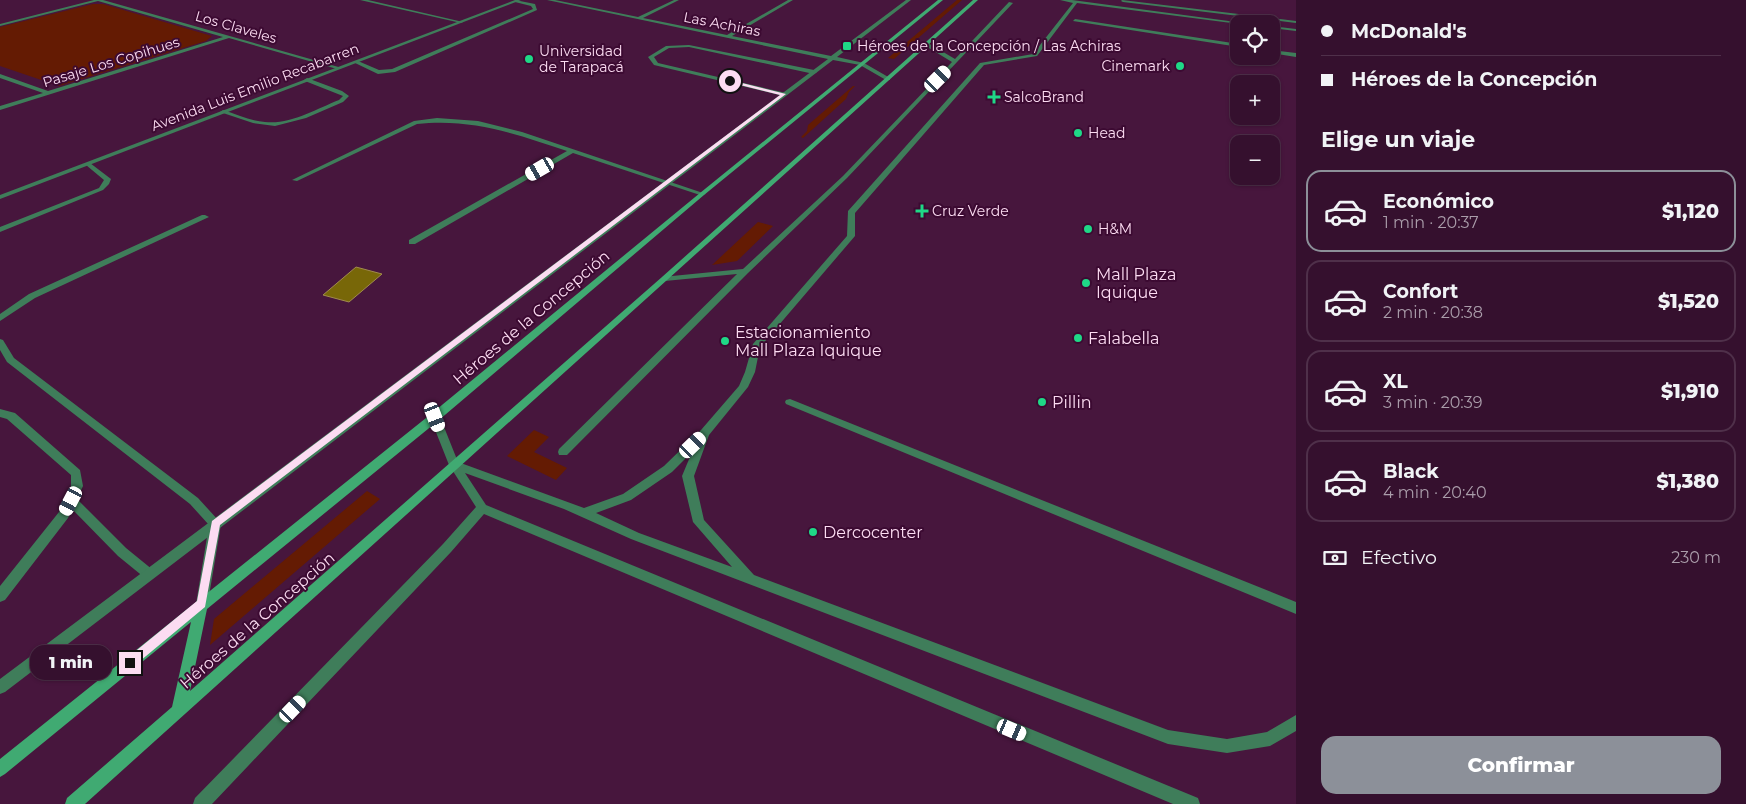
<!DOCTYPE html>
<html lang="es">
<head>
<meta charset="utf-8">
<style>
	:root { --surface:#35102e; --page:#401e3a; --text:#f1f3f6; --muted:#aa9daa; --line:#4f304a; --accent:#8c9099 }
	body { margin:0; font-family:Montserrat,sans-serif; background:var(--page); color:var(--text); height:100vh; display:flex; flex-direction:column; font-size:19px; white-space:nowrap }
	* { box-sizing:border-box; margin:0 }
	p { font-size:16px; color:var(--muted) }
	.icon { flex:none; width:28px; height:28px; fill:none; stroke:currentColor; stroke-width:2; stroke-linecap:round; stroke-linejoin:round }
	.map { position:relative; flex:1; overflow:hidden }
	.sheet { display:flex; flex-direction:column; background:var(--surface); width:450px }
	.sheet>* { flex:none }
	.guide { display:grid; align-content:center; height:110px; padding:0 25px; background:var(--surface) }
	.controls { position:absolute; left:1230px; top:15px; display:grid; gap:10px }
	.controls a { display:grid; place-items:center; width:50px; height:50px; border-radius:10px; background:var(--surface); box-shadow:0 1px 4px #0004,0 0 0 1px var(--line); font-size:25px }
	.end { position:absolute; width:22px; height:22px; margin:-11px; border:6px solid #fcdcf2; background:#111; box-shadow:0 0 0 2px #111 }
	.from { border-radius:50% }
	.bubble { position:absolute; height:35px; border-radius:15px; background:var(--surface); box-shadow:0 1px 4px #0004,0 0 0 1px var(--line); font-size:16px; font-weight:800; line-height:35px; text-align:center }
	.car { position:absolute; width:15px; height:30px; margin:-15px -8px; border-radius:6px; box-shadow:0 0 4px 1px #0007; background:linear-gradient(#fff 24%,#345 0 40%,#fff 0 76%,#345 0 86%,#fff 0) }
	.guide b { display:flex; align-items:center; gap:18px; height:48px; font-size:19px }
	.guide b+b { border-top:1px solid var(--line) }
	.guide i { width:12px; height:12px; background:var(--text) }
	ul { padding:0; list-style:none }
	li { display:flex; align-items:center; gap:15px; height:82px; margin:0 10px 8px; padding:0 15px; border:2px solid var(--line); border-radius:15px }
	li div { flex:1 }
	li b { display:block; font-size:19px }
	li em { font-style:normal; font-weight:800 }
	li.selected { border-color:var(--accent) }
	li>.icon { width:45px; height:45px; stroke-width:1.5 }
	h2 { padding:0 25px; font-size:22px; line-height:60px }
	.pay { display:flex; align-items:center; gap:12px; height:55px; padding:0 25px; font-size:19px }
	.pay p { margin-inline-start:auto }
	.cta { display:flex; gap:10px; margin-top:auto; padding:10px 25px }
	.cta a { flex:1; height:58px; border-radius:15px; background:var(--accent); color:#fff; font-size:20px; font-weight:800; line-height:58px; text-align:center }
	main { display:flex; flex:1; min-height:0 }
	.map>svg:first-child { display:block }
</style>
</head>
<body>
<main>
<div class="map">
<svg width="1296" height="804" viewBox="0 0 1296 804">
	<rect width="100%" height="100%" fill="#47163d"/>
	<path fill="#641b03" d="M957 0H962L894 59 888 58Z
		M93 4H103L212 36 206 41 59 86 0 66V27Z
		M853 86H855L849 92 846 99 803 138 801 137 807 131 808 125Z
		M758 222 773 226 737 261 712 265Z
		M534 430 549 437 534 452 567 468 556 480 507 456Z
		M367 491 380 499 210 645 214 619Z"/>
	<path fill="#786708" stroke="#a08a4e" d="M356 267 382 274 349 302 323 295Z"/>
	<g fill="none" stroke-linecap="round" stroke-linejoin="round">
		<path fill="#3f7d5a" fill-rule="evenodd" d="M515 0 535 4 537 10 395 72 378 74 353 62 358 61 379 70 392 69 533 9 531 6 515 2Z
			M1060 0H1072L1251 24H1239L1077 3 1037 56 984 65 855 213V236L760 347 755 372 748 387 709 435 694 476 704 520 754 575 1168 730 1227 739 1267 732 1296 715V731L1270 746 1227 753 1168 744 631 539 564 509 465 473 486 505 1198 798 1200 804H1173L484 514 451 552 212 804H193L195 798 443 544 476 507 449 465 430 417 431 414 435 413 440 417 458 462 584 508 623 494 664 466 701 430 739 386 745 372 753 344 847 236 848 211 980 63 1033 54 1073 3ZM692 452 682 476 693 522 732 567 639 533 596 513 631 500 672 472Z
			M1122 0 1296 21V23L1123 2 1121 1Z
			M1009 2 1013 3 847 178 748 273 567 455H559L558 452 559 449 737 274 665 281H662V277L743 269 843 176 952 62 924 45V43H928L955 59Z
			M1075 19 1239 44V47L1073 21Z
			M1271 26 1296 29V31L1271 28Z
			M689 45 814 70 817 72 814 74 689 47 669 48 654 57 658 63 786 93V95L784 96 654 65 648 57 666 46Z
			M1271 50 1296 53V57L1271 53Z
			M307 78 342 91 349 96 343 102 306 118 275 126 253 123 220 112 223 110C237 114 250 121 265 122 290 125 316 109 339 100L343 96 305 81 304 80Z
			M437 118 478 121 522 132 706 194 700 195 573 153 415 244H409V240L567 151C516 134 472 118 417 124L297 181 292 180 414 121Z
			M86 163H90L111 179 109 184 103 190 0 232V227L99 188 104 180 86 165Z
			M202 215H205L209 217 35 298 0 321V314L29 294Z
			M0 339 3 340 14 358 198 498 219 521 221 524 207 608 202 610 197 608 196 604 209 525 190 504 7 362 0 350Z
			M790 399 1296 602V614L786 404 785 402 786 400Z
			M0 409 15 413 80 470 83 486 77 499 126 548 153 570 155 574 153 578 149 579 145 578 118 556 72 509 68 518 5 600 0 602V586L59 512 71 486V475L7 419 0 417Z"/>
		<path fill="#3f7d5a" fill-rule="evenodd" d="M94 0H103L342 68 337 69 229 38 0 110V106L43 93 0 78V74L48 91 223 37 98 1 0 26V24Z
			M360 0H368L463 22 461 23Z
			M547 0H555L638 17 674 0H679L643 18 727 35 788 0H793L732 36 831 56 906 0H911L837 57 864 63 890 78V80H886L860 65 833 60 5 692 0 694V679L828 59Z"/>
		<path fill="#3f7d5a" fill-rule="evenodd" d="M515 0H521L0 199V195Z"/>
		<path fill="#40aa72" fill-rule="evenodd" d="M938 0H943L704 195 439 420 207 609 190 691 662 277 973 0H978L85 804H65L67 798 172 707 191 622 5 774 0 777V759L431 414 700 193Z"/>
	</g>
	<path fill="#fcdcf2" d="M730 80 786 94 220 525 205 607 134 666 130 668 126 666 124 663 126 659 197 601 212 521 780 95 728 82Z"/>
	<g fill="#1fd887" stroke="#3c0a32" stroke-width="2">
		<rect x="842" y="41" width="10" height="10" rx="2.5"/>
		<circle cx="529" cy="59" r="5"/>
		<circle cx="1180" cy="66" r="5"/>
		<path d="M991.5 89.5h5v5h5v5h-5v5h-5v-5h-5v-5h5z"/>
		<circle cx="1078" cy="133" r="5"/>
		<path d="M919.5 203.5h5v5h5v5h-5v5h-5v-5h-5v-5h5z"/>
		<circle cx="1088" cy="229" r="5"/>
		<circle cx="1086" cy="283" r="5"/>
		<circle cx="1078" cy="338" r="5"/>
		<circle cx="725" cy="341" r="5"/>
		<circle cx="1042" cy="402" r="5"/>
		<circle cx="813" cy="532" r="5"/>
	</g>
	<g text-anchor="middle" stroke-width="4" stroke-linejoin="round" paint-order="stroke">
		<g font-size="14" fill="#fcdcf2" stroke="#3c0a32">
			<text transform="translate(722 24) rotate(11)" y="5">Las Achiras</text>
			<text transform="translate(236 27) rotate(16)" y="5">Los Claveles</text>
			<text transform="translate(111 62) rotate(-17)" y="5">Pasaje Los Copihues</text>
			<text transform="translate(255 87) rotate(-21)" y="5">Avenida Luis Emilio Recabarren</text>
		</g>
		<g font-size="14" fill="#fcdcf2" stroke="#3c0a32" text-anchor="start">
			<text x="857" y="51">Héroes de la Concepción / Las Achiras</text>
			<text x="539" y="56">Universidad<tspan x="539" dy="16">de Tarapacá</tspan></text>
			<text x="1170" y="71" text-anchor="end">Cinemark</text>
			<text x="1004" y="102">SalcoBrand</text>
			<text x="1088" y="138">Head</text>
			<text x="932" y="216">Cruz Verde</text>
			<text x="1098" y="234">H&amp;M</text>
		</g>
		<g font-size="16" fill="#fcdcf2" stroke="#3c0a32" text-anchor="start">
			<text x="1096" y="280">Mall Plaza<tspan x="1096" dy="18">Iquique</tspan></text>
			<text x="735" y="338">Estacionamiento<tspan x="735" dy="18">Mall Plaza Iquique</tspan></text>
			<text x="1088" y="344">Falabella</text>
			<text x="1052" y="408">Pillin</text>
			<text x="823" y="538">Dercocenter</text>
		</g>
		<g font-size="16" fill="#fcdcf2" stroke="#3c0a32">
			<text transform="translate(531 317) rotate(-40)" y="6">Héroes de la Concepción</text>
			<text transform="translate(257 620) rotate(-41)" y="6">Héroes de la Concepción</text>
		</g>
	</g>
</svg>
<div class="controls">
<a><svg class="icon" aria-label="locate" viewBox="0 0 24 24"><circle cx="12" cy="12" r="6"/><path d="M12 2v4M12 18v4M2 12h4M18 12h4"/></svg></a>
<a>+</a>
<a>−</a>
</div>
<i class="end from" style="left:730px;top:81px"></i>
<i class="end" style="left:130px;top:663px"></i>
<div class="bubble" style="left:30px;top:645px;width:82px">1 min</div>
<i class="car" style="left:938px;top:79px;rotate:45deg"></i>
<i class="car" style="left:540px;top:169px;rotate:240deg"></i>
<i class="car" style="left:435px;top:417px;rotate:159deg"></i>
<i class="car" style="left:693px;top:445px;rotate:46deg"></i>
<i class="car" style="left:71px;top:501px;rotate:208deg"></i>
<i class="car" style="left:293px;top:709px;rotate:44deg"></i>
<i class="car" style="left:1012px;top:730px;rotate:113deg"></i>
</div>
<section class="sheet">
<div class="guide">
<b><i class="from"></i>McDonald's</b>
<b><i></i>Héroes de la Concepción</b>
</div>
<h2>Elige un viaje</h2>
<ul>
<li class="selected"><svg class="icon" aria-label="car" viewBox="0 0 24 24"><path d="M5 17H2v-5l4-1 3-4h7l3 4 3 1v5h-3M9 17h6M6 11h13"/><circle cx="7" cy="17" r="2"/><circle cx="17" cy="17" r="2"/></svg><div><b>Económico</b><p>1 min · 20:37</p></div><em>$1,120</em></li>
<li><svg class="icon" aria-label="car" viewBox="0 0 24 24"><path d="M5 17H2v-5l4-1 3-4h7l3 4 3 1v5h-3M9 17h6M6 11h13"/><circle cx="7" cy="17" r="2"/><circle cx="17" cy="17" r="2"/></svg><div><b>Confort</b><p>2 min · 20:38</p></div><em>$1,520</em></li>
<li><svg class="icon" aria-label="car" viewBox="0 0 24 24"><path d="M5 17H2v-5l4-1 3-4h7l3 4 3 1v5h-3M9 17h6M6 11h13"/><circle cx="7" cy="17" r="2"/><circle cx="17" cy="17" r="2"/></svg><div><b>XL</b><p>3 min · 20:39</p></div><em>$1,910</em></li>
<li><svg class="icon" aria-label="car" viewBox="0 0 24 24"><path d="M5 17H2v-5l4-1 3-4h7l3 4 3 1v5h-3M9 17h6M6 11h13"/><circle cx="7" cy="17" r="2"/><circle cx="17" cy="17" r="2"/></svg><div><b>Black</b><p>4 min · 20:40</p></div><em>$1,380</em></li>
</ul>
<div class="pay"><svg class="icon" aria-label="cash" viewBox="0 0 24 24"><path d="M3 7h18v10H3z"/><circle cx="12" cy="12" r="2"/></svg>Efectivo<p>230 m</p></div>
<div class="cta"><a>Confirmar</a></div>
</section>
</main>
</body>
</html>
